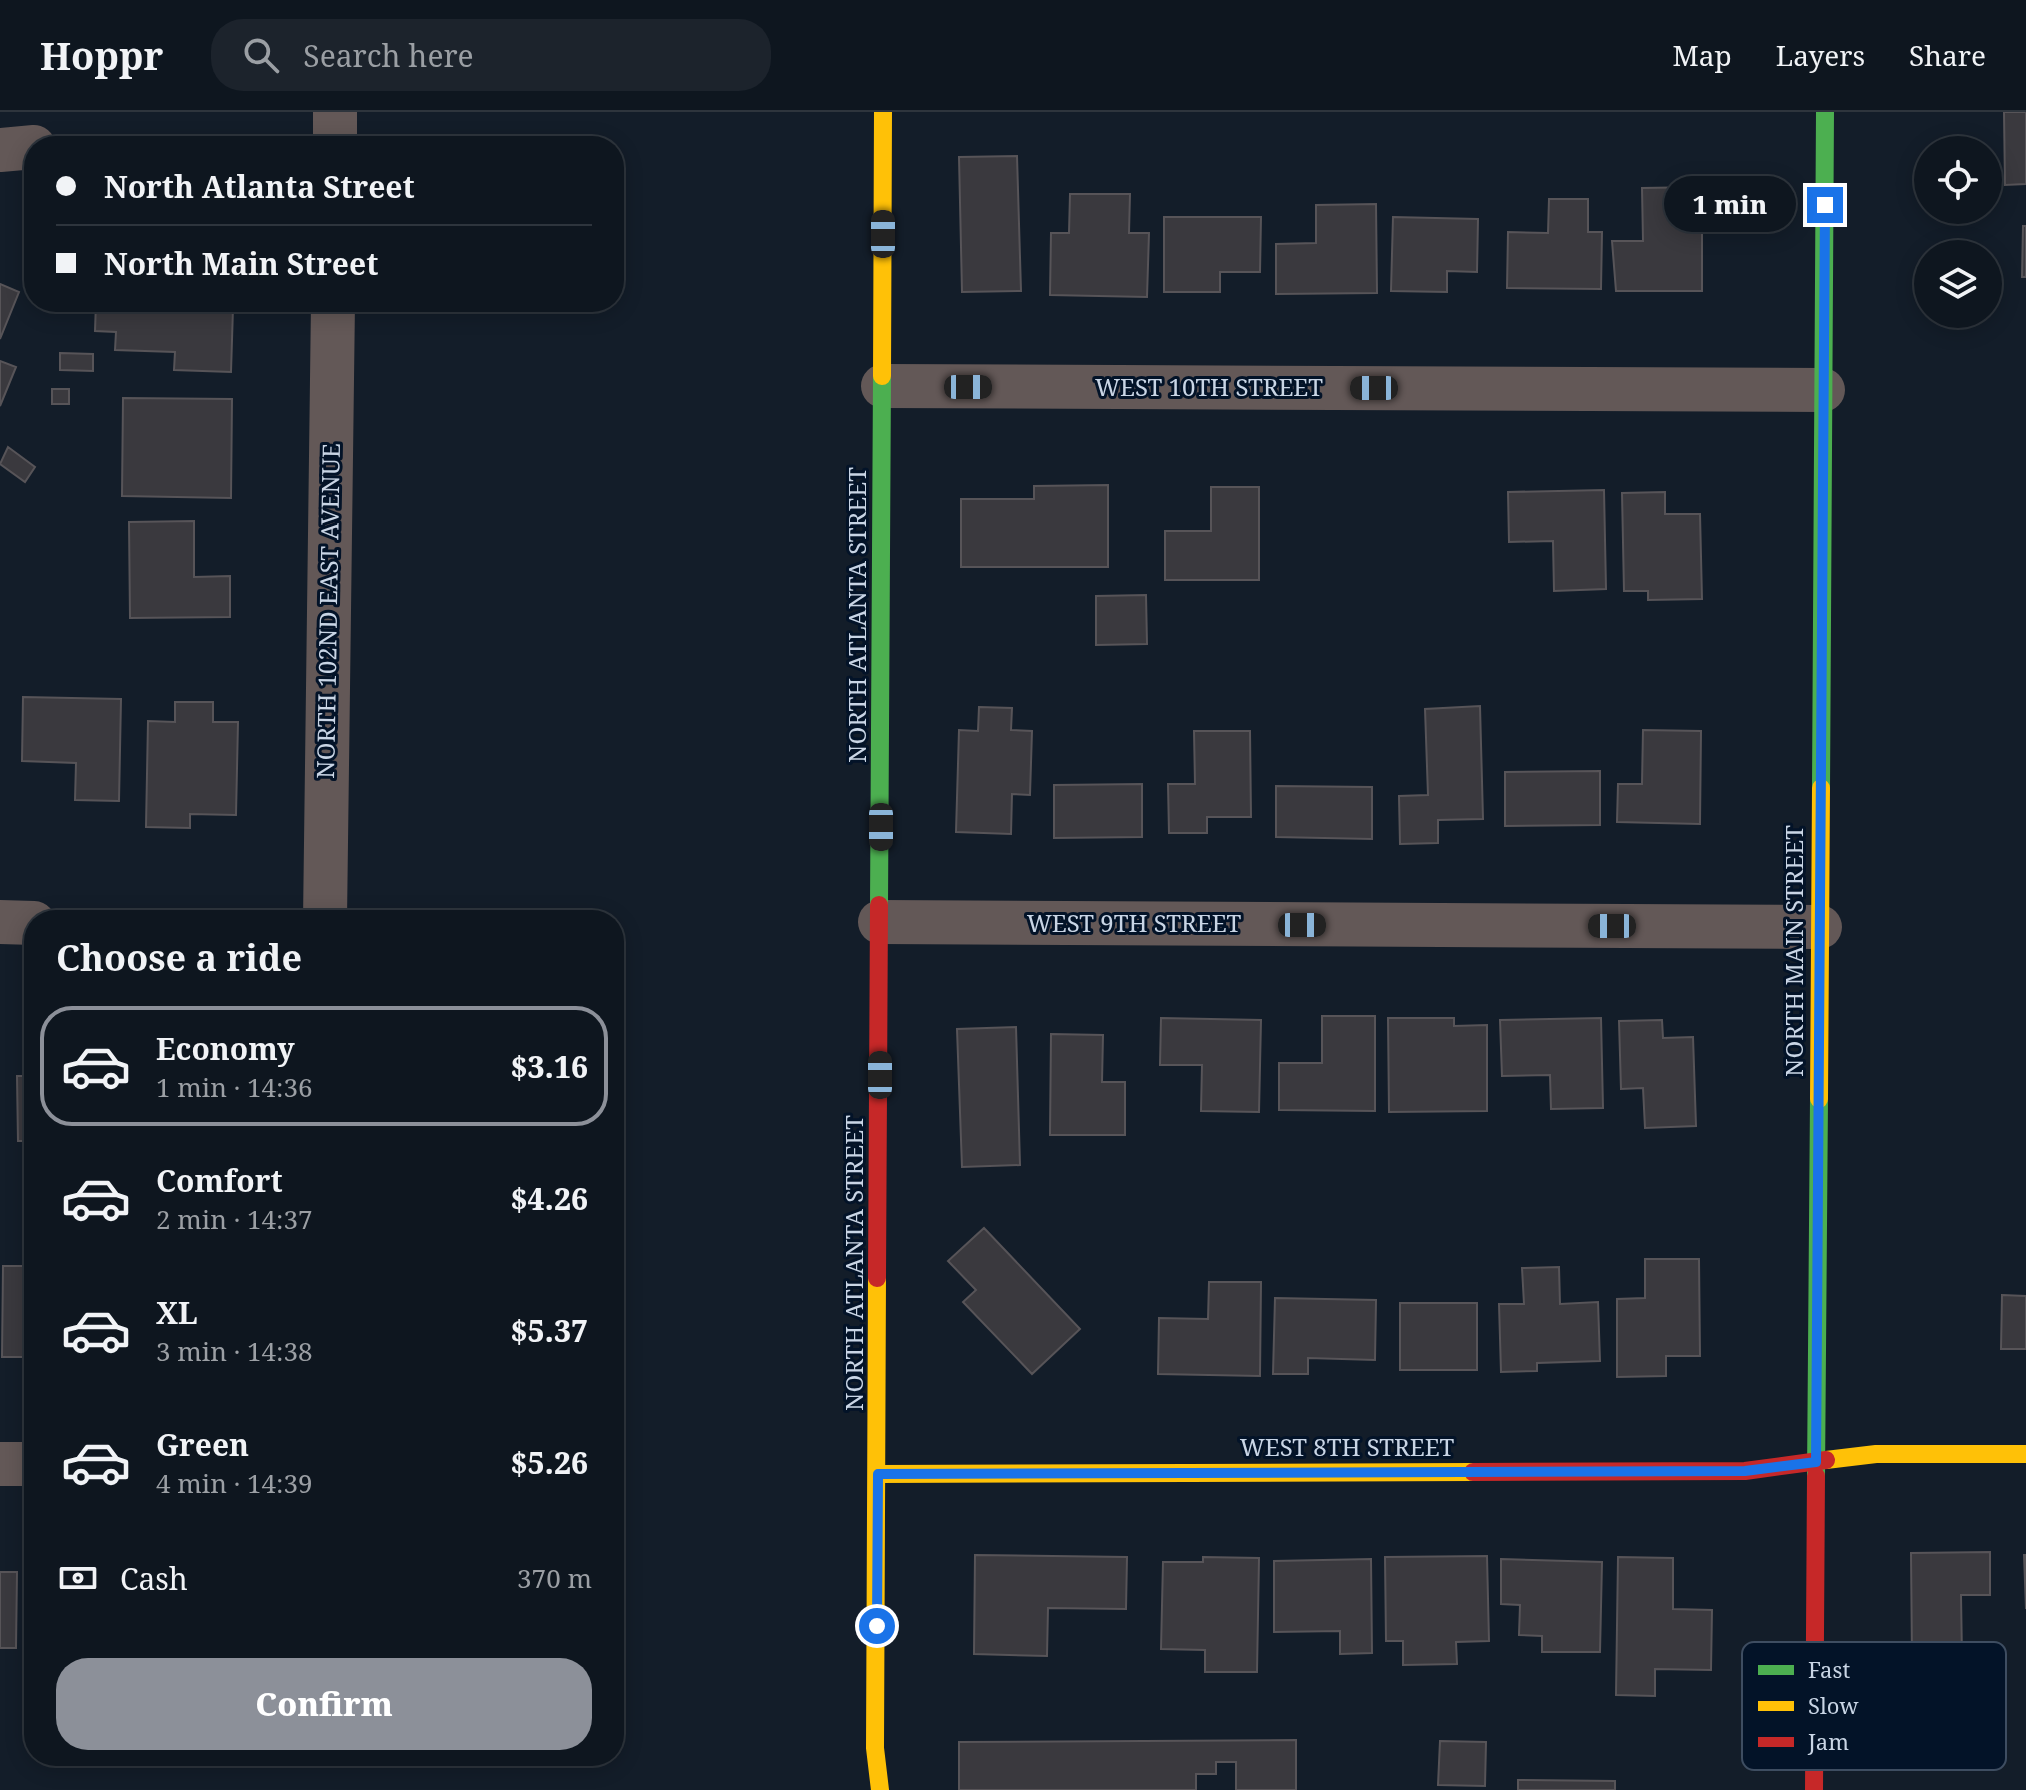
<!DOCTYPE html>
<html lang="en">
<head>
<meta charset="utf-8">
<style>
	:root { --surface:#0e161f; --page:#1c232c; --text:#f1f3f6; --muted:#9b9fa4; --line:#2e353d; --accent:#8c9099 }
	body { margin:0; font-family:"Noto Serif",serif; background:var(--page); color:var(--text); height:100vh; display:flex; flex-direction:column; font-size:30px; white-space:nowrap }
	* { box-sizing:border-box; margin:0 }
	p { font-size:26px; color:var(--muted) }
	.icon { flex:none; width:44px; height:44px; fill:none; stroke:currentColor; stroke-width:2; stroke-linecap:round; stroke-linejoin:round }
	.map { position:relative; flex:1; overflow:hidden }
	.drawer { position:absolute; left:24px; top:798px; width:600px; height:856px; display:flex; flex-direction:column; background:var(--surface); border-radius:32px; box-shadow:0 4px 20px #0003,0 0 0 2px var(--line) }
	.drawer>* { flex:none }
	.banner { position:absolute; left:24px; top:24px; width:600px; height:176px; border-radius:32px; box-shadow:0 4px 20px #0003,0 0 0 2px var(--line); display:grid; align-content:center; height:176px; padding:0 32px; background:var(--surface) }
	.buttons { position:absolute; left:1914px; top:24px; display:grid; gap:16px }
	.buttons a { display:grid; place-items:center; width:88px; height:88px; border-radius:50%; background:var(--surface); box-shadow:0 4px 20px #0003,0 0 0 2px var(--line); font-size:40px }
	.end { position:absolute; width:36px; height:36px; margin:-18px; border:10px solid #1a73e8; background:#fff; box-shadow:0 0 0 4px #fff }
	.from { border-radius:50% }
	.bubble { position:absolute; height:56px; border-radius:28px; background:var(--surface); box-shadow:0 4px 20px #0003,0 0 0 2px var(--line); font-size:26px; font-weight:800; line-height:56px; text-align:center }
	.car { position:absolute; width:24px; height:48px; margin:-24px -12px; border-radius:10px; box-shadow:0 0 6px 2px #0007; background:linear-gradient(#222 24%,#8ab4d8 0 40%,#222 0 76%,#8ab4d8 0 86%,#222 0) }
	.banner b { display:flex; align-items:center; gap:28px; height:76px; font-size:30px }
	.banner b+b { border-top:2px solid var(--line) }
	.banner i { width:20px; height:20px; background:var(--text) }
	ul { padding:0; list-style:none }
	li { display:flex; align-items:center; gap:24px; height:120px; margin:0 16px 12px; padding:0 16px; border:4px solid transparent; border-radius:32px }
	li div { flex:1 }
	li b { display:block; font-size:30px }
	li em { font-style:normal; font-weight:800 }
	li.active { border-color:var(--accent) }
	li>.icon { width:72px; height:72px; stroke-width:1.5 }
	h2 { padding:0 32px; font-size:36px; line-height:96px }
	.pay { display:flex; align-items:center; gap:20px; height:88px; padding:0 32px; font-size:30px }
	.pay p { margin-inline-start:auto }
	.primary-button { display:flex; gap:16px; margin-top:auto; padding:16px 32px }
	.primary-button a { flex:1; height:92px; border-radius:32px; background:var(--accent); color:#fff; font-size:32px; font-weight:800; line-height:92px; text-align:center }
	header { display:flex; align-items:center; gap:48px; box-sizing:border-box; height:112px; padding:0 40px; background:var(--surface); border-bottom:2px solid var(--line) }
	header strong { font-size:38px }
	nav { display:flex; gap:44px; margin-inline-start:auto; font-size:28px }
	.search { width:560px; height:72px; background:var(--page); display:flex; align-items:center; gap:20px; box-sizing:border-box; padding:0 28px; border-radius:32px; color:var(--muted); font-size:30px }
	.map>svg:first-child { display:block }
</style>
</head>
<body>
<header>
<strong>Hoppr</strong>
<div class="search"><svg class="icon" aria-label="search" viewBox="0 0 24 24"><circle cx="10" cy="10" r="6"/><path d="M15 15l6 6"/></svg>Search here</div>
<nav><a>Map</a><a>Layers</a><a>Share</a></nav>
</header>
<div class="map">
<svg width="2026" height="1678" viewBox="0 0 2026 1678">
	<rect width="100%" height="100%" fill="#131d29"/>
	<path fill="#3a393e" stroke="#575458" stroke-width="2" d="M2004 0H2026V72L2005 73Z
		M1017 44 1021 179 962 180 959 45Z
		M1702 75V179H1616L1612 129H1643L1642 76Z
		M1070 82H1130L1129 121H1149L1147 185 1050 183 1051 121H1069Z
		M1549 87H1588V120H1602L1601 177 1507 176 1508 120 1548 121Z
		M1376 92 1377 181 1276 182V132L1316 131V93Z
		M1164 105H1261L1260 160H1220V180H1164Z
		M1393 105 1478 107 1477 160 1447 159V180L1391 179Z
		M2023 114H2026V165H2022Z
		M0 172 19 180 0 227Z
		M96 190H220L219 196H233L231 260 174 258 175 240 115 238 116 220 95 219Z
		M60 241 93 242V259L60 258Z
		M0 249 16 255 0 294Z
		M52 277H69V292H52Z
		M123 286 232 287 231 386 122 384Z
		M8 335 35 355 25 370 0 352Z
		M1108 373V455H961V387H1034V374Z
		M1211 375H1259V468H1165V419H1211Z
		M1604 378 1606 477 1554 479 1553 429 1509 430 1508 380Z
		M1665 380V402H1700L1702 487 1648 488V479H1624L1622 381Z
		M194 409V465L230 464V505L130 506 129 410Z
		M1146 483 1147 532 1096 533V484Z
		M23 585 121 587 119 689 75 688 76 651 22 649Z
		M175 590H213V610H238L236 703 190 702V716L146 715 148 609 175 610Z
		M1480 594 1483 707 1438 708V731L1400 732 1399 684 1428 683 1425 597Z
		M979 595 1012 596 1011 618 1032 619 1030 683 1012 682 1011 722 956 720 959 618 978 619Z
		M1643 618 1701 619 1700 712 1617 710 1618 672H1642Z
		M1194 619H1250L1251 705H1207V721H1169L1168 672H1195Z
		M1600 659V713L1505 714V660Z
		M1142 672V725L1054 726V673Z
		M1276 674 1372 675V727L1276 725Z
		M1322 904H1375V999L1279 998V951H1322Z
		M1161 906 1261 908 1259 1000 1201 999 1202 953H1160Z
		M1388 906H1454V914L1487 913V999L1389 1000Z
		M1601 906 1603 996 1551 997 1550 963 1502 964 1500 908Z
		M1662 908 1663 926 1693 925 1696 1014 1645 1016 1643 976 1621 977 1619 909Z
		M1016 915 1020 1053 962 1055 957 917Z
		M1051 922 1103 923 1102 970H1125V1023H1050Z
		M17 964H34V1029H18Z
		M984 1116 1080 1217 1032 1262 963 1190 976 1178 948 1149Z
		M1645 1147H1699L1700 1244H1666V1264L1617 1265V1187L1645 1186Z
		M3 1154H34V1245H2Z
		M1559 1155 1560 1192 1598 1190 1600 1249 1537 1251V1259L1501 1260 1499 1192H1524L1522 1156Z
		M1209 1170H1261L1260 1264 1158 1262 1159 1206 1208 1207Z
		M2002 1183 2026 1184V1237H2001Z
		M1275 1186 1376 1188 1375 1248 1308 1246V1262H1273Z
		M1400 1191H1477V1258H1400Z
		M1990 1440V1483H1961L1962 1546 1912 1547 1911 1441Z
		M975 1443 1127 1445 1126 1497 1048 1496 1047 1544 974 1542Z
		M2024 1443H2026V1497Z
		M1487 1444 1489 1529 1456 1530 1457 1552 1403 1553V1529H1386L1385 1445Z
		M1203 1445 1259 1446 1257 1560H1205V1538L1161 1537 1163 1450H1203Z
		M1618 1445 1673 1446V1497L1712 1498 1711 1558 1655 1557V1584L1616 1583Z
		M1371 1447 1372 1541 1340 1542V1519L1274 1520V1449Z
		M1501 1447 1602 1450 1600 1540H1542V1524L1519 1523 1520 1493 1501 1492Z
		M0 1460H17L16 1536H0Z
		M1296 1628V1678H1236V1650H1216V1662H1196V1678H959V1630Z
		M1440 1629 1486 1630 1485 1674 1438 1673Z
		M1518 1668 1615 1669V1678H1518Z"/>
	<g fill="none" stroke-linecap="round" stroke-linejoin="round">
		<path stroke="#635857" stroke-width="44" d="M335 34V0
			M0 38 34 35
			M883 274 1823 278
			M325 808 333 190
			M0 810 34 811
			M880 810 1820 815
			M0 1352H34"/>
		<path stroke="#4caf50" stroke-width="18" d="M1821 676 1825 0
			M879 793 882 264
			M1816 1364 1819 987"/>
		<path stroke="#ffc107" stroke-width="18" d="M882 264 883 0
			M1819 987 1821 676
			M877 1166 875 1636 880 1678
			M1826 1348 1876 1342H2026
			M878 1362 1473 1360"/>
		<path stroke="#c62828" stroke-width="18" d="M877 1166 879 793
			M1473 1360 1745 1359 1826 1348
			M1814 1678 1816 1364"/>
	</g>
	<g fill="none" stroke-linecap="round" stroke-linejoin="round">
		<path stroke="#1a73e8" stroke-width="10" d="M877 1514 878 1362 1745 1359 1816 1350 1825 93"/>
	</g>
	<g text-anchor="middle" stroke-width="6" stroke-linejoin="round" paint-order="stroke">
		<g font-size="24" fill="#c9d5e5" stroke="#031328">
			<text x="1209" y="284">WEST 10TH STREET</text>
			<text transform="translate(329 499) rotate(-89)" y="8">NORTH 102ND EAST AVENUE</text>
			<text transform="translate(858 503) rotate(-90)" y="8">NORTH ATLANTA STREET</text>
			<text x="1134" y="820">WEST 9TH STREET</text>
			<text transform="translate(1795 839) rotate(-90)" y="8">NORTH MAIN STREET</text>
			<text transform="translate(855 1151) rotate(-90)" y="8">NORTH ATLANTA STREET</text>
			<text x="1347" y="1344">WEST 8TH STREET</text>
		</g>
	</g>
	<rect x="1742" y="1530" width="264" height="128" rx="12" fill="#031328" stroke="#3e4d61" stroke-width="2"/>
	<rect x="1758" y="1553" width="36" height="10" fill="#4caf50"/>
	<rect x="1758" y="1589" width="36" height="10" fill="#ffc107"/>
	<rect x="1758" y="1625" width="36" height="10" fill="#c62828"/>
	<g font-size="22" fill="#c9d5e5">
		<text x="1808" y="1566">Fast</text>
		<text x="1808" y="1602">Slow</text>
		<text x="1808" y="1638">Jam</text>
	</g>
</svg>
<div class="buttons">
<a><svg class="icon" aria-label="locate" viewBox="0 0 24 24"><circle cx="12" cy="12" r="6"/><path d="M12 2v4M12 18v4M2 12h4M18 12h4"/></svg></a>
<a><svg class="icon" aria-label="layers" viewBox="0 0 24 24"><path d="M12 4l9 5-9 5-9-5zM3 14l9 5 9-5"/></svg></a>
</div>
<i class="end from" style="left:877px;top:1514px"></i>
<i class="end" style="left:1825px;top:93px"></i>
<div class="bubble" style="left:1664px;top:64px;width:132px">1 min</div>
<i class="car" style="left:883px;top:122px;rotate:0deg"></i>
<i class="car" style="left:968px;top:275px;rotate:90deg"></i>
<i class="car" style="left:1374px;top:276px;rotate:270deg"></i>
<i class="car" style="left:881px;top:715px;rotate:180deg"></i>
<i class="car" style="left:1302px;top:813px;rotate:90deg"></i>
<i class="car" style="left:1612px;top:814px;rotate:270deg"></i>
<i class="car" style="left:880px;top:963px;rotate:0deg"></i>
<div class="banner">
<b><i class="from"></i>North Atlanta Street</b>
<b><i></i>North Main Street</b>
</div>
<section class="drawer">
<h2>Choose a ride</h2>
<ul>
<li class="active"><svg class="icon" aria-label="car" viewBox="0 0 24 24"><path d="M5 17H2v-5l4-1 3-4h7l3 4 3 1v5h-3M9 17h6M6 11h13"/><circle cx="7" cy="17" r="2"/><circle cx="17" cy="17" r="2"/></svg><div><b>Economy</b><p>1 min · 14:36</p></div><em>$3.16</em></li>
<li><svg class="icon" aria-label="car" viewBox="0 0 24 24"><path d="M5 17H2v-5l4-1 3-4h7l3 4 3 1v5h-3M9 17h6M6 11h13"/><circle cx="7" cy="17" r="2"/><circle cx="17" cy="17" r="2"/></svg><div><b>Comfort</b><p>2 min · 14:37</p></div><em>$4.26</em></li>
<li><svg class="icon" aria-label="car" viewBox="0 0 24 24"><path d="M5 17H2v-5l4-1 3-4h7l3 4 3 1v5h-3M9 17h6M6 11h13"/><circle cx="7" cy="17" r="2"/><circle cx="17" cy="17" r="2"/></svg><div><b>XL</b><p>3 min · 14:38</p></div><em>$5.37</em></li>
<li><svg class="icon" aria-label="car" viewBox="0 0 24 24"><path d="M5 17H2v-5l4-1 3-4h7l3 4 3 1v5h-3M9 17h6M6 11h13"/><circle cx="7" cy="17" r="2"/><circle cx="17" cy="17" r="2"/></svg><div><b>Green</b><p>4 min · 14:39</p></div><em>$5.26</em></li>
</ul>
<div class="pay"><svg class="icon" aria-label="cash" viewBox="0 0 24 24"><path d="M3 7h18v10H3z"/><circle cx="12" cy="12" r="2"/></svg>Cash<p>370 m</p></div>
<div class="primary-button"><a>Confirm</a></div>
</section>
</div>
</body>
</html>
